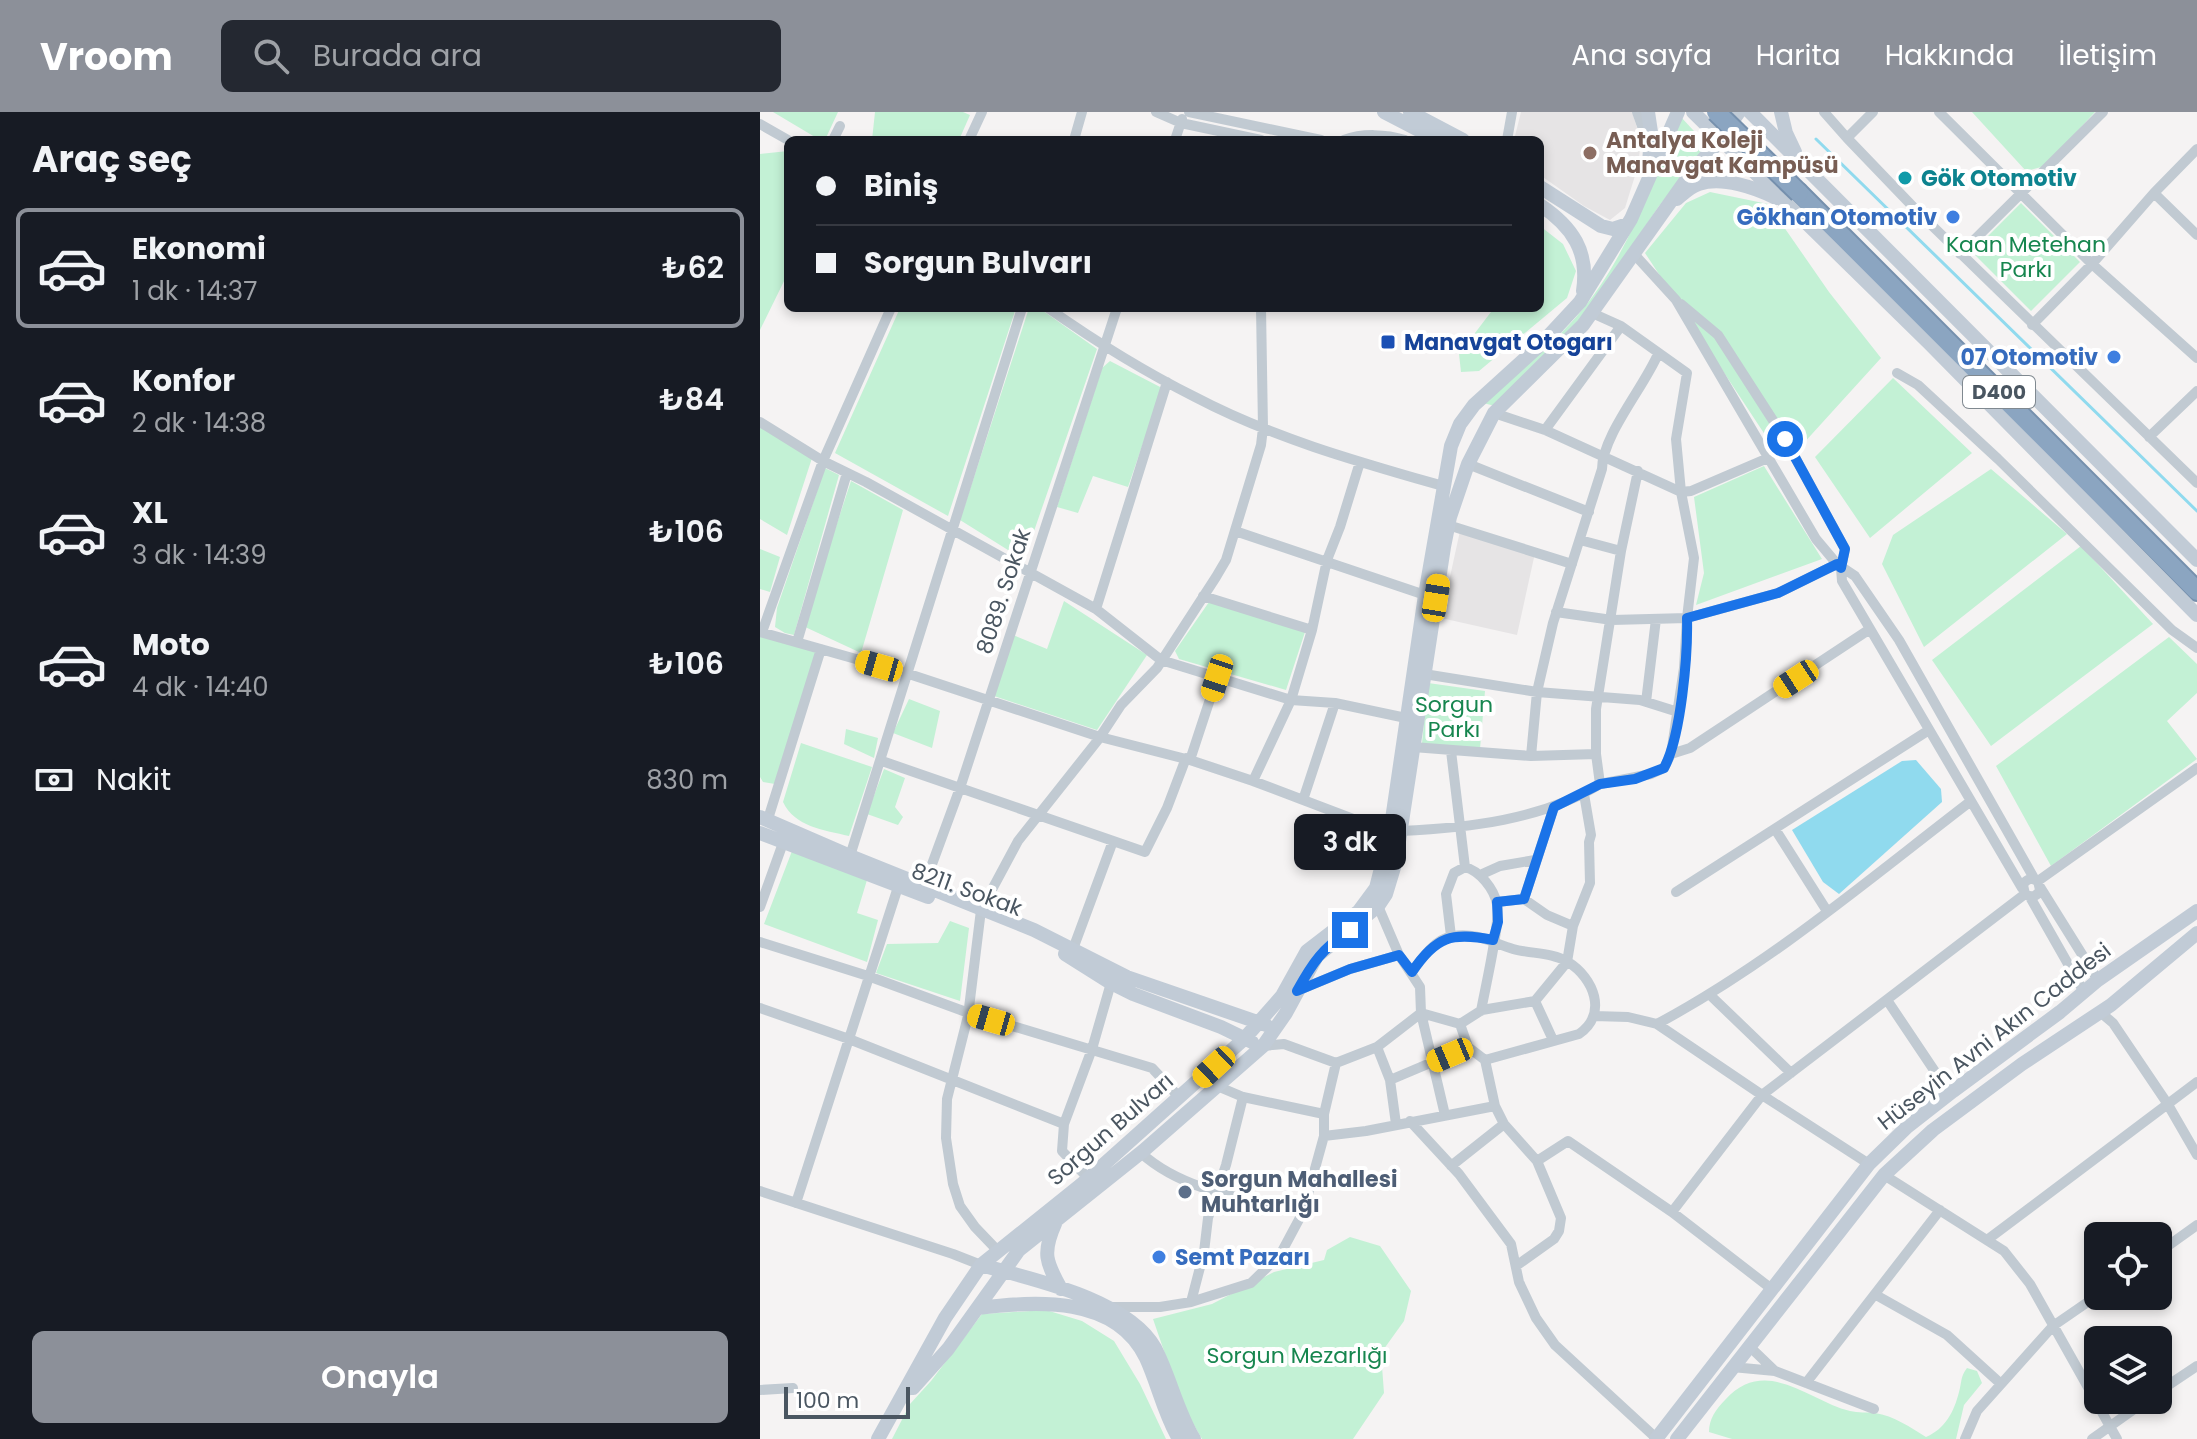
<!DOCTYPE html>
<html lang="tr">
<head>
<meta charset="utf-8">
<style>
	:root { --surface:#171b24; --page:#242831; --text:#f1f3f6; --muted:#9ea1a6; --line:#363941; --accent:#8c9099 }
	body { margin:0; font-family:Poppins,sans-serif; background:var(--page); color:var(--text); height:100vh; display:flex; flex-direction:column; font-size:30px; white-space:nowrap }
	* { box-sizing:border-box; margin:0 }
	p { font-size:26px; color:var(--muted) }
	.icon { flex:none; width:44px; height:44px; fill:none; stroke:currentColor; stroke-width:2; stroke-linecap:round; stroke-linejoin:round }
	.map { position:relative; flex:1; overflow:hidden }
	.panel { display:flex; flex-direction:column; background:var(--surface); width:760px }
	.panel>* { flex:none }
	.top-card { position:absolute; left:24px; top:24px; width:760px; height:176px; border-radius:12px; box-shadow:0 4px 12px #0003; display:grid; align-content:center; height:176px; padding:0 32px; background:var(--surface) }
	.fabs { position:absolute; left:1324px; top:1110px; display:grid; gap:16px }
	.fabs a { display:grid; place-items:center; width:88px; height:88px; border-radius:12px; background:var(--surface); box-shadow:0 4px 12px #0003; font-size:40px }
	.scale { position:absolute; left:24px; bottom:20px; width:126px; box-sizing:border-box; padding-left:8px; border:4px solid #4a5661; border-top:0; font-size:22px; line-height:28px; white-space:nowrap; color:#4a5661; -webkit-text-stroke:6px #fff; paint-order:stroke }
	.end { position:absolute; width:36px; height:36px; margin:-18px; border:10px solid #1a73e8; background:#fff; box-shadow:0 0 0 4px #fff }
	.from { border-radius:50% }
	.bubble { position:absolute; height:56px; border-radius:12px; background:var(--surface); box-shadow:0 4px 12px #0003; font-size:26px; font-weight:600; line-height:56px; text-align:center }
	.car { position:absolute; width:24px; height:48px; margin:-24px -12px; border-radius:10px; box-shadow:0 0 6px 2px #0007; background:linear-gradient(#f5c518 24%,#345 0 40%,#f5c518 0 76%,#345 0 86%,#f5c518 0) }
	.top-card b { display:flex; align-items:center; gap:28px; height:76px; font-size:30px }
	.top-card b+b { border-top:2px solid var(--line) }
	.top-card i { width:20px; height:20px; background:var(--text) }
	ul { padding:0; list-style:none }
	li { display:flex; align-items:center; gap:24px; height:120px; margin:0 16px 12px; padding:0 16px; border:4px solid transparent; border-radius:12px }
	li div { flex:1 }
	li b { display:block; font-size:30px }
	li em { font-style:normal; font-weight:600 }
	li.active { border-color:var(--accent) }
	li>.icon { width:72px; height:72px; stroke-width:1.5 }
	h2 { padding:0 32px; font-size:36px; line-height:96px }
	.pay { display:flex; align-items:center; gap:20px; height:88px; padding:0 32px; font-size:30px }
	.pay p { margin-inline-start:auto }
	.action { display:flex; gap:16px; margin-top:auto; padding:16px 32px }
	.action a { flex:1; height:92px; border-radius:12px; background:var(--accent); color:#fff; font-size:32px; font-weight:600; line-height:92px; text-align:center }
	header { display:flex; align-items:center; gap:48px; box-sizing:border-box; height:112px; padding:0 40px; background:var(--accent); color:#fff }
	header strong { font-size:38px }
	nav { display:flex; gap:44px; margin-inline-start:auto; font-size:28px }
	.search { width:560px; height:72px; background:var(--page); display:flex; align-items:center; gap:20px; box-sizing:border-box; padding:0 28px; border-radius:12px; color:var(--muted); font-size:30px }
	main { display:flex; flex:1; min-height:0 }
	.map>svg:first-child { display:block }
</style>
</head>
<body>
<header>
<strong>Vroom</strong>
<div class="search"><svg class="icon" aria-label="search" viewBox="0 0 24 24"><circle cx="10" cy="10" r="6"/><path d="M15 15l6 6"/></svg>Burada ara</div>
<nav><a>Ana sayfa</a><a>Harita</a><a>Hakkında</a><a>İletişim</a></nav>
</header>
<main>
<section class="panel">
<h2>Araç seç</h2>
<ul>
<li class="active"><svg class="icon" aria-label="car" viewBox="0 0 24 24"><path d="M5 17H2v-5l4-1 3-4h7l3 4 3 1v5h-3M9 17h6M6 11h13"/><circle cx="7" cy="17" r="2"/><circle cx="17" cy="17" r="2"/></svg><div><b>Ekonomi</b><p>1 dk · 14:37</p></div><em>₺62</em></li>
<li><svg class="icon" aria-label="car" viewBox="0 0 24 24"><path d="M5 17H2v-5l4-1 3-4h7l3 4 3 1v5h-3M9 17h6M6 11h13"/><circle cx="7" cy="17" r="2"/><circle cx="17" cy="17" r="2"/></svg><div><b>Konfor</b><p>2 dk · 14:38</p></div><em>₺84</em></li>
<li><svg class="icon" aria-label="car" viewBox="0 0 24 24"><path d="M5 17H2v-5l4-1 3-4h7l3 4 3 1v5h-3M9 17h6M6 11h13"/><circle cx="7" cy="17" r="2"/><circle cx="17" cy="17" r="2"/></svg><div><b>XL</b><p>3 dk · 14:39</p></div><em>₺106</em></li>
<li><svg class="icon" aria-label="car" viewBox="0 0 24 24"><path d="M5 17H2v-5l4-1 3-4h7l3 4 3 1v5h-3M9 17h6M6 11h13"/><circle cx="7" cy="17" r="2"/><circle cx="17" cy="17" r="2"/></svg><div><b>Moto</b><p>4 dk · 14:40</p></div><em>₺106</em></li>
</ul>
<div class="pay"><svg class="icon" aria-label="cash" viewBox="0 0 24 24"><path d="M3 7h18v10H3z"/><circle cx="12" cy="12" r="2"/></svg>Nakit<p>830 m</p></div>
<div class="action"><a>Onayla</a></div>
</section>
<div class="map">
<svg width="1437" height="1327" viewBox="0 0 1437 1327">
	<rect width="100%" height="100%" fill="#f5f3f3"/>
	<path fill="#e6e4e5" d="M761 0H872L881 28 878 54 865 96 850 108 824 94 780 63V28H754Z
		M700 419 775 441 757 523 681 506Z"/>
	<path fill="#c3f1d5" d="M13 0H78L65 28H60Z
		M115 0H203L210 3 199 28H112Z
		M1212 0H1335L1285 54 1266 59Z
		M920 4 947 33 899 94 822 207 735 294 723 291C754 263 789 236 817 204 866 148 892 72 920 4Z
		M28 39V161L0 218V42Z
		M950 80 1008 92 1069 180 1121 246 1042 333 1021 347 885 141 926 91Z
		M1261 91 1320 150 1271 199 1212 140Z
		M780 114 803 132 816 159 807 186 719 259 701 260 699 242 734 196H780Z
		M140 196H256L188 404 75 341Z
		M269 196H279L337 237 264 448 200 408Z
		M350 249 402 276 368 375 333 364 318 401 297 395 342 256Z
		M1133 266 1212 341 1110 426 1055 345Z
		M0 314 52 346 27 423 0 407Z
		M1004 354 1062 447 936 493 944 461 934 385Z
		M65 356 79 363 34 523 25 521 15 515 17 496Z
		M1231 357 1307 422 1164 535 1122 452 1133 423Z
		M91 369 143 398 101 541 43 514Z
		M1321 434 1393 512 1231 634 1172 548Z
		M0 437 20 445 10 480 0 477Z
		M304 489 387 543 337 618 234 584 253 523 287 537Z
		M449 490 545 520 526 578 419 547 415 539Z
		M0 522 58 536 15 672 3 670 0 665Z
		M1409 525 1437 552V581L1407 609 1437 647 1291 754 1236 654Z
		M668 571 725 579 720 637 662 631Z
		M149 587 180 599 172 636 133 621Z
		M86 617 118 626 114 646 84 632Z
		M41 631 112 655 89 724C64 718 35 715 23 690Z
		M124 657 145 666 135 695 143 705 138 713 107 702Z
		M32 739 107 768 97 801 118 808 107 850 4 812Z
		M190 809 209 816 200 889 116 861 127 832 178 831Z
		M590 1125 620 1134 651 1179 644 1209 621 1241 624 1281 593 1327H442L423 1294 393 1207 452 1192 514 1160 564 1148 567 1138Z
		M286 1198 322 1209 354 1229 380 1272 406 1327H132L150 1292 171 1269 222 1202Z
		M1207 1256 1217 1259 1222 1271 1204 1293 1196 1327H972L949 1320C949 1307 956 1297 965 1288 1006 1243 1049 1289 1090 1299 1098 1301 1107 1300 1115 1301 1134 1304 1150 1315 1166 1325 1185 1317 1194 1300 1199 1280 1202 1270 1200 1265 1207 1256Z"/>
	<path fill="#90daee" d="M1156 648 1181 677 1182 690 1079 782 1063 770 1032 718 1142 649Z"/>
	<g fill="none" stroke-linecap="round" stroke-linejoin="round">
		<path stroke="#90daee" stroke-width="3" d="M1056 27 1437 399"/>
		<g stroke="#7690ad" stroke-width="22">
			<path id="highway" d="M1039 81 1437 479"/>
		</g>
		<path stroke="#c1cad2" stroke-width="10" d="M396 0 421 11 501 28
			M429 0 561 28
			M877 0 887 28
			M1064 0 1087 26
			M1113 0 1087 26 1159 101 1437 371
			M1179 0 1332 152 1437 246
			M0 12 28 28
			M73 28 80 14
			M209 28 222 0
			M314 28 322 0
			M415 28 422 7
			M584 28C602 21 626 22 645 28
			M747 28 752 0
			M1394 81 1437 123
			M874 142 916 188 1056 427 1077 452 1095 464 1139 528 1275 768
			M1200 142 1343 0
			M921 192 958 223 1025 327 1085 437 1081 456 1082 469 1262 776
			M288 196C335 229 383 259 435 285 513 326 599 350 683 374
			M832 201 861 214 927 261 916 327 921 380 931 379 1008 346
			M1272 213 1332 152 1394 81 1437 37
			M1137 261 1158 273 1238 347 1412 518 1437 536
			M734 301 785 318 921 380 934 446 927 506 924 556 911 642 904 656 891 662 840 672
			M0 310 63 349 106 370 336 497 401 548 531 588 575 591 646 606
			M785 318 861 214
			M1389 325 1437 279
			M708 352 829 400
			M688 413 812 452
			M475 419 665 483
			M820 428 861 439
			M443 484 552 518
			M336 497 407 270
			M796 500 852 508 927 506 1018 481 1077 452
			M0 520 149 562 340 625 430 648 493 669 630 721
			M2 520 63 349 131 196
			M37 530 87 361
			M664 562 777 580 880 588 918 600
			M886 590 896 507
			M653 635 771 644 836 642
			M691 639 705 755
			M911 642 930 636 1110 517
			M771 644 777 580 793 511 842 357C842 324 884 275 898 242
			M430 648 457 566
			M122 649 385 740 407 696 426 646
			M493 669 531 588 552 518 567 448 580 415 600 350
			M543 688 575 591
			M8 707 61 537
			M1015 717 1067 799
			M641 719C707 716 782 708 840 672L836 642V597L861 439 878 359
			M90 744 262 196
			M720 763 740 754 775 748
			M1278 769 1280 778C1277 785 1271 786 1265 782L1263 773C1266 767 1272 765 1278 769L1437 656
			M164 774 200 676 357 196
			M1280 775 1338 868
			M916 780 1169 618
			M1270 785 1324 880
			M764 787 787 803 813 814
			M737 790 764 787 794 695
			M618 794 639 843
			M0 795 23 731
			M691 824 686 782 694 761 705 755C720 759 734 777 737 792 741 810 725 876 721 899
			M0 830 108 864 206 900 392 956 420 986
			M313 837 353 729
			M652 860C662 846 675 827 693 824 716 820 733 831 753 837 771 842 792 840 808 850 834 866 848 902 819 922L725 948
			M950 883 1031 961
			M1127 888 1190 982
			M775 889 793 928
			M0 896 89 927 304 1012
			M1340 900 1353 911 1407 991 1437 1043
			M834 904 868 905 897 912 1002 983 1265 782
			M700 912 722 898 775 889 807 850 813 814 830 771 829 730 831 723 824 682
			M897 912C1011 851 1109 767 1211 689
			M503 934 524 932 576 951 617 935 661 901 660 875 639 843 590 857 537 879
			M617 935 630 968 636 1012
			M630 968 708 935
			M457 974 483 985 564 1002
			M735 994 744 1012 777 1049 801 1106 799 1119 794 1127 756 1154
			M650 1009 699 1062 751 1132 759 1170 776 1206 795 1233 896 1326
			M564 1024 606 1019 735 994 725 948 708 935 700 912 661 901 685 1003
			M381 1041C424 1080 488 1087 543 1100
			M777 1049 808 1029 912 1100 1013 1178
			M691 1054 744 1012
			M1124 1063 1244 1139 1270 1172 1357 1327
			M328 1066 302 1039 304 1012 332 937 351 871
			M0 1079 193 1142 221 1153
			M36 1091 138 775
			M912 1100 1002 983 1109 1052
			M1227 1128 1437 970
			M237 1138 215 1115 200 1094 193 1072 186 1026 187 987 208 904 221 798 258 729 338 628 361 593 397 556 456 465 466 448 501 333 503 316 501 196
			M1398 1141 1437 1113
			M1116 1183 1187 1223 1241 1272
			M431 1190 444 1140 448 1106 466 1053 483 985
			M347 1195H400L431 1190 491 1171 520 1143 543 1100 564 1024V1002L576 951
			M989 1234 1015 1259
			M972 1255 1015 1259 1114 1297
			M1046 1271 1180 1098
			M0 1278 33 1276
			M1398 1280 1437 1254
			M1205 1327 1217 1299 1293 1214 1338 1183
			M1332 1327 1387 1288"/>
		<path stroke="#c1cbd6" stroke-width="14" d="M624 0 678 28
			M650 0 703 28
			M888 0 891 20 889 53
			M933 0 1169 231 1437 503
			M990 0 1437 448
			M1021 0 1026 21 1035 40
			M780 75 841 114 853 117 868 112
			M917 87C924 81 931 74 939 72 962 64 996 76 1016 86
			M780 93C813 115 829 140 823 179
			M0 705 90 744 274 818 367 865 506 913
			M0 721 168 785
			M305 842 351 871 373 882 461 915 492 930
			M295 1112C282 1141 286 1150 301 1177
			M221 1153C271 1167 368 1187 395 1236 410 1265 417 1299 434 1327
			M218 1196C276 1189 356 1183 386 1246 398 1272 404 1302 419 1327
			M153 1276 188 1237 259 1138 383 1039 503 934 526 901 557 844 618 794 626 782 636 749 684 435 690 405 708 352 734 301 823 213 931 61 954 35 979 0
			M118 1327 185 1206 221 1153 322 1072 484 927 522 884 547 839 599 799 616 776 630 721 665 483 691 334 700 312 714 293 780 233 820 190 871 107 918 0
			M896 1327 1109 1052 1147 1015 1193 979 1300 900 1338 868 1437 799
			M917 1327 1124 1063 1173 1018 1262 952 1351 893 1437 821"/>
		<use href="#highway" stroke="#8ba5c1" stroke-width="18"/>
		<g stroke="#7690ad" stroke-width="22" stroke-linecap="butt">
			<path id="highway-bridge" d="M956 0 1039 81"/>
		</g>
		<use href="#highway-bridge" stroke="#8ba5c1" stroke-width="18"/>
	</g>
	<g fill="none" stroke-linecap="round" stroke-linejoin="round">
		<path stroke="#1a73e8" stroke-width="10" d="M590 818C562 837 553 850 537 879L590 857 639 843 652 860C676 824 692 820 733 828L738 810 737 790 764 787 794 695 840 672 875 667 904 656C921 625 928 543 927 506L1018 481 1077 452 1081 456 1085 437 1025 327"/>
	</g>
	<circle fill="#8d6e63" stroke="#fff" stroke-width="3" cx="830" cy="41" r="8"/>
	<circle fill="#0f9aa8" stroke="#fff" stroke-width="3" cx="1145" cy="66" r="8"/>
	<g fill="#3f7fe0" stroke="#fff" stroke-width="3">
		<circle cx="1193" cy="105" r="8"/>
		<circle cx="1354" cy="245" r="8"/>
		<circle cx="399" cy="1145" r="8"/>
	</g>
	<rect fill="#1a4fb4" stroke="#fff" stroke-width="3" x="620" y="222" width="16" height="16" rx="4"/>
	<circle fill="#5c6f8a" stroke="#fff" stroke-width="3" cx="425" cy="1080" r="8"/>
	<g text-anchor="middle" stroke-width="8" stroke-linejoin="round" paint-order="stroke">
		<rect fill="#fff" stroke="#808990" stroke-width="2" x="1203" y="264" width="72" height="32" rx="6"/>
		<g font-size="20" font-weight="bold" fill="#4a5661">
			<text x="1239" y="287">D400</text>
		</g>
		<g font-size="22" font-weight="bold" fill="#785e54" stroke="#fff" text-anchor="start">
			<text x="846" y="36">Antalya Koleji<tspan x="846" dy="25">Manavgat Kampüsü</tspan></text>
		</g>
		<g font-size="22" font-weight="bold" fill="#0d838f" stroke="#fff" text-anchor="start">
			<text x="1161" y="74">Gök Otomotiv</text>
		</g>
		<g font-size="22" font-weight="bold" fill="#366cbe" stroke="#fff" text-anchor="end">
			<text x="1177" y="113">Gökhan Otomotiv</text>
			<text x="1338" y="253">07 Otomotiv</text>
			<text x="415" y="1153" text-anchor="start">Semt Pazarı</text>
		</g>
		<g font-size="22" fill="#17864f" stroke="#fff">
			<text x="1266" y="140">Kaan Metehan<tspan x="1266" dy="25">Parkı</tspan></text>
			<text x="694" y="600">Sorgun<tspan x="694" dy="25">Parkı</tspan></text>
			<text x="537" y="1251">Sorgun Mezarlığı</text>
		</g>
		<g font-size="22" font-weight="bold" fill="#164399" stroke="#fff" text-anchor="start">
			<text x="644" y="238">Manavgat Otogarı</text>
		</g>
		<g font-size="22" fill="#4a5661" stroke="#fff">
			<text transform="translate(243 479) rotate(-72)" y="8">8089. Sokak</text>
			<text transform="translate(207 777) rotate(20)" y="8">8211. Sokak</text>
			<text transform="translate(1234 924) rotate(-38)" y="8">Hüseyin Avni Akın Caddesi</text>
			<text transform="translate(350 1017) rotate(-41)" y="8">Sorgun Bulvarı</text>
		</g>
		<g font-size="22" font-weight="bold" fill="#4e5e75" stroke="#fff" text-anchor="start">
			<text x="441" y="1075">Sorgun Mahallesi<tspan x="441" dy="25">Muhtarlığı</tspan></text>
		</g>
	</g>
</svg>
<div class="fabs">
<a><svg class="icon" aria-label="locate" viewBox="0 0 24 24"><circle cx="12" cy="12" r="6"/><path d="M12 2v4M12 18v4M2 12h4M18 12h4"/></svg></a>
<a><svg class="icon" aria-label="layers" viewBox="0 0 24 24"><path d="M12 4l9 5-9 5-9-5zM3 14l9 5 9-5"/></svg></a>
</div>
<div class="scale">100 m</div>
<i class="end from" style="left:1025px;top:327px"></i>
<i class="end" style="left:590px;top:818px"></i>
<div class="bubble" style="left:534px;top:702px;width:112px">3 dk</div>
<i class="car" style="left:676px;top:486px;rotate:9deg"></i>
<i class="car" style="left:119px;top:554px;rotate:286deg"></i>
<i class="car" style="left:457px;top:566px;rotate:198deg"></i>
<i class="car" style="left:1036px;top:567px;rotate:237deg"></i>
<i class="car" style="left:231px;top:908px;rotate:286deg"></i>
<i class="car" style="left:690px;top:943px;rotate:247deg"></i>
<i class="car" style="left:454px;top:955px;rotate:227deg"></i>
<div class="top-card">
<b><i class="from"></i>Biniş</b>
<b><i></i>Sorgun Bulvarı</b>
</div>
</div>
</main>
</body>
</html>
